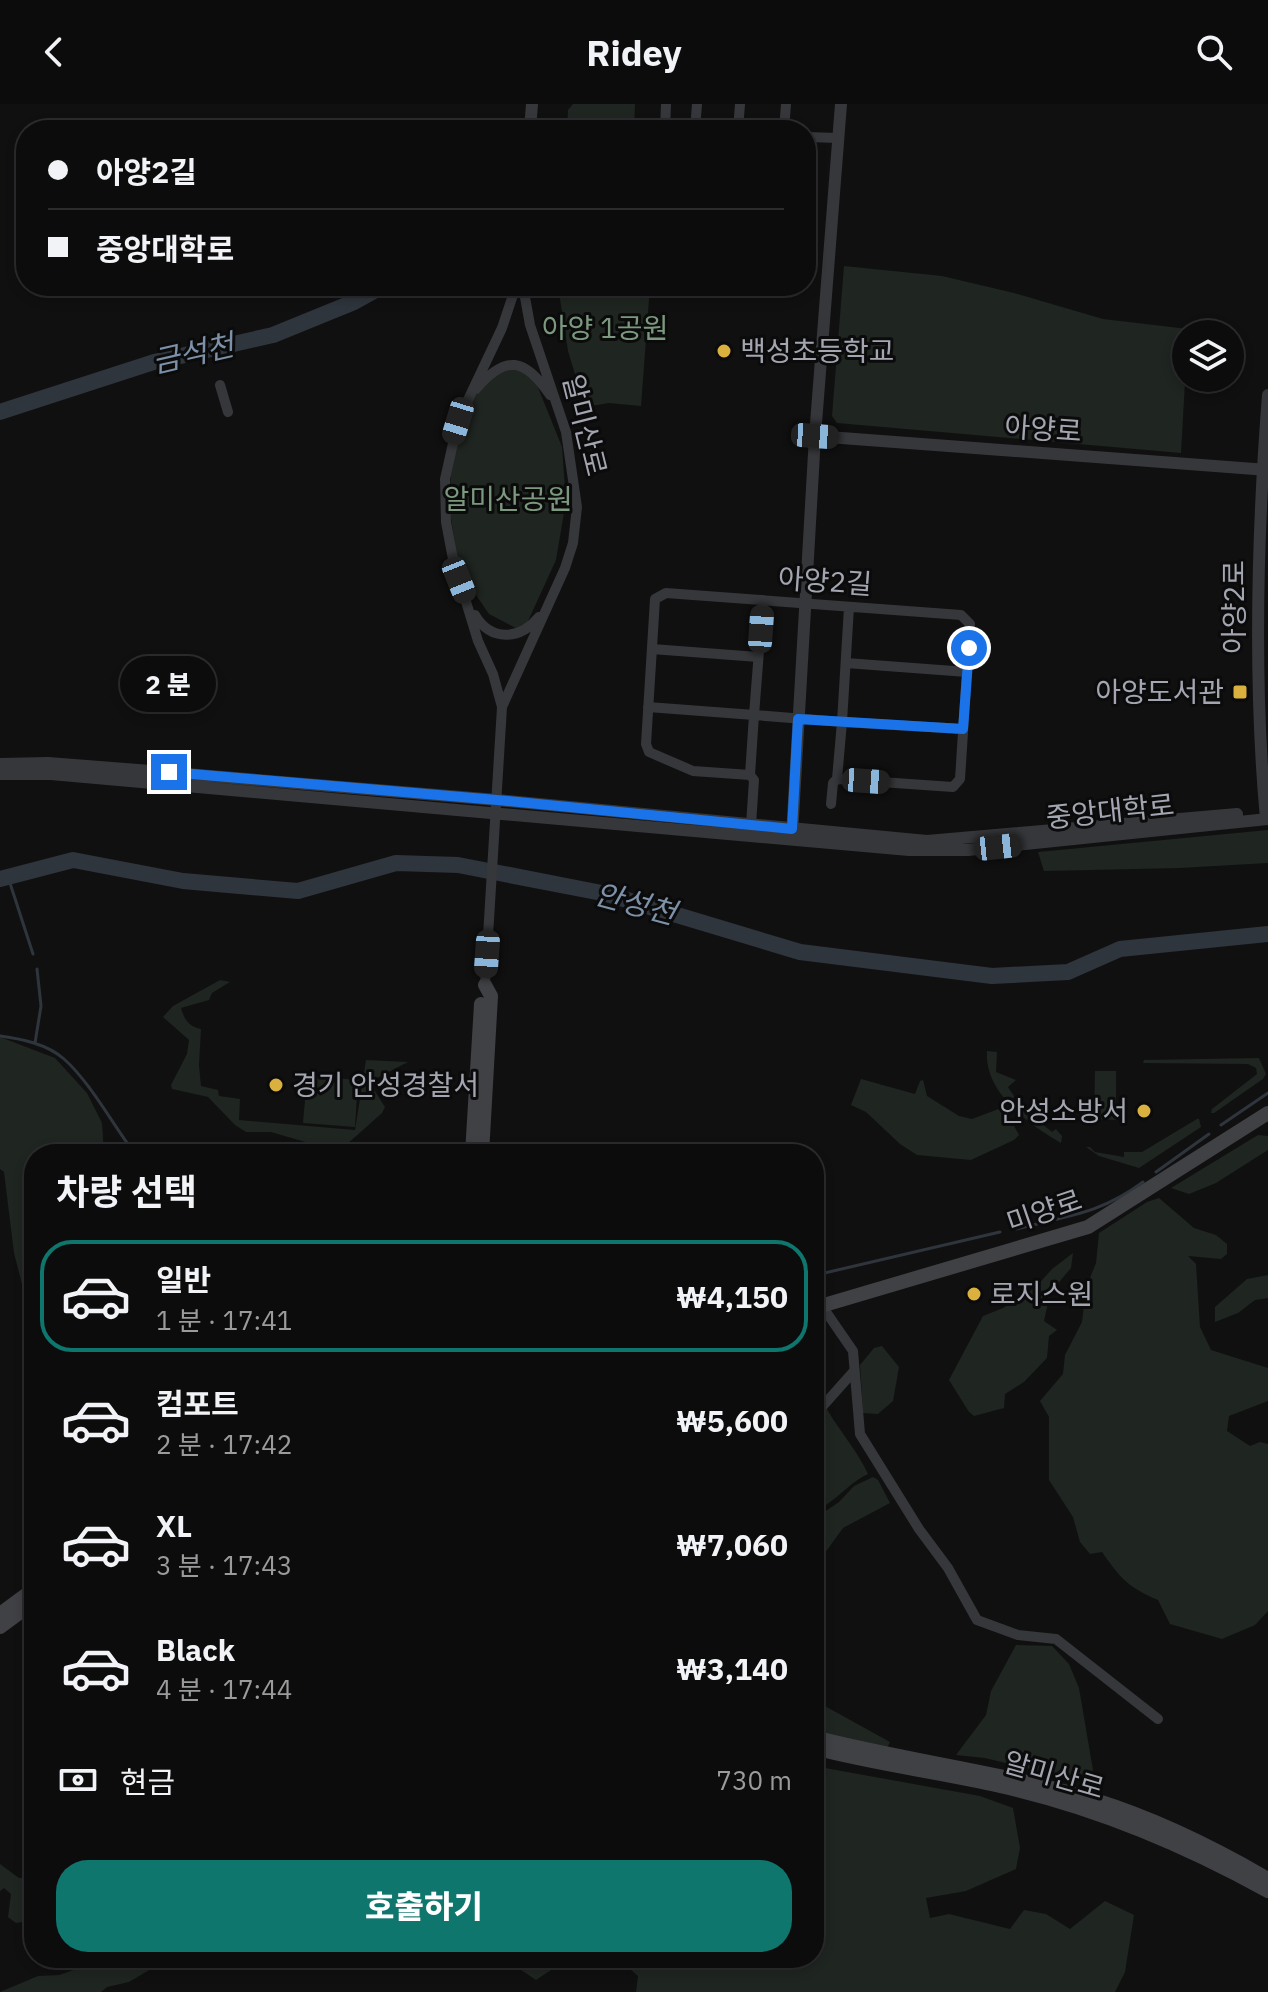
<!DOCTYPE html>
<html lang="ko">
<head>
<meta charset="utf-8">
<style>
	:root { --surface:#0c0c0d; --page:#151516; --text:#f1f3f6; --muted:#9a9b9d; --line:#2c2c2e; --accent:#0f766e }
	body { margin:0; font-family:"IBM Plex Sans","Noto Sans KR",sans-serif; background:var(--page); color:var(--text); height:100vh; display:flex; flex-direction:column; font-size:30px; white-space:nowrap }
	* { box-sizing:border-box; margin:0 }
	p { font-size:26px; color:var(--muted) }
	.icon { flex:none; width:44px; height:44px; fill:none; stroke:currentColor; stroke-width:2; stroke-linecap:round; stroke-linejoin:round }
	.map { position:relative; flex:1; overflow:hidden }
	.drawer { position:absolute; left:24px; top:1040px; width:800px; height:824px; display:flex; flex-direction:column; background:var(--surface); border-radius:32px; box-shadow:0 4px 12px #0003,0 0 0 2px var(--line) }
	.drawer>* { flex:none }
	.top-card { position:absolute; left:16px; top:16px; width:800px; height:176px; border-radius:32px; box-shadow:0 4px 12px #0003,0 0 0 2px var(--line); display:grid; align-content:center; height:176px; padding:0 32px; background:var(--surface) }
	.fabs { position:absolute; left:1172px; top:216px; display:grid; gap:16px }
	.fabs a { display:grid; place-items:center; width:72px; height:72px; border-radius:50%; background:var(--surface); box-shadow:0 4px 12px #0003,0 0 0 2px var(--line); font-size:40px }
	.end { position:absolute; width:36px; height:36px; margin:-18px; border:10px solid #1a73e8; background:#fff; box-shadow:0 0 0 4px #fff }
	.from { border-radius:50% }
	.bubble { position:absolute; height:56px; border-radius:28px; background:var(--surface); box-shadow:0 4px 12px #0003,0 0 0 2px var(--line); font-size:26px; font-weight:800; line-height:56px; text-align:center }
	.car { position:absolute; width:24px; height:48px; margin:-24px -12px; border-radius:10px; box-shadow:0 0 6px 2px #0007; background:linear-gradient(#222 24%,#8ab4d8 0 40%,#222 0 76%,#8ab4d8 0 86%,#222 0) }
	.top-card b { display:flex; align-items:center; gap:28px; height:76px; font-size:30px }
	.top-card b+b { border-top:2px solid var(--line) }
	.top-card i { width:20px; height:20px; background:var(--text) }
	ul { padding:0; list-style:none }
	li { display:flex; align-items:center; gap:24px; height:112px; margin:0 16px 12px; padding:0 16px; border:4px solid transparent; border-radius:32px }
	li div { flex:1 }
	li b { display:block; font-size:30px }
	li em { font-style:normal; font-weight:800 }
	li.selected { border-color:var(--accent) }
	li>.icon { width:72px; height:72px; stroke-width:1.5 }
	h2 { padding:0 32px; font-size:36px; line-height:96px }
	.pay { display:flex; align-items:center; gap:20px; height:88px; padding:0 32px; font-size:30px }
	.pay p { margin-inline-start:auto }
	.action { display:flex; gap:16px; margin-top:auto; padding:16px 32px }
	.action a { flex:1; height:92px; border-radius:32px; background:var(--accent); color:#fff; font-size:32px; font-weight:800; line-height:92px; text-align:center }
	header { display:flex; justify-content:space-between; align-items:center; height:104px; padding:0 32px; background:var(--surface); font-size:36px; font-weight:800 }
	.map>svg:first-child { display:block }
</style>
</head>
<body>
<header><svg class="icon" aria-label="back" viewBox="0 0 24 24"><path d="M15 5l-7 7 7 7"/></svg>Ridey<svg class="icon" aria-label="search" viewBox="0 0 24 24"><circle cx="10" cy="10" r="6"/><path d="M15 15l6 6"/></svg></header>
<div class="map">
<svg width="1268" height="1888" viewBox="0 0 1268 1888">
	<rect width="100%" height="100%" fill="#101011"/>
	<path fill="#1f2520" d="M573 0H635L634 26H567L568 6Z
		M844 162 942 172 1014 189 1103 215 1188 225 1181 349 837 319 832 312Z
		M558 182H650L641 302 609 299 585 303 568 247Z
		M508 262 533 271 562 343 566 397 556 456 523 528 489 510 459 466 449 401 452 350 480 274Z
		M1268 726V759L1180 764 1044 767 1038 748Z
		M220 876 230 878 212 889 209 896 181 904C184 915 189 923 201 925L199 961 201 982 218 986 219 992 240 995 239 1016 355 1026 366 956 408 958 369 978 385 1003 382 1009 336 1050H328L319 1042 271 1028H246L235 1021 208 993 172 985 171 981 187 950 189 936 163 913 173 902Z
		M0 933 55 954 87 989 102 1019 104 1050H34V1227L14 1149 4 1068 0 1065Z
		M987 947 997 948 996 968 1016 976 1008 983 1014 992 1013 996 1052 1028 1056 1025 1062 1032 1061 1039C1028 1020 984 988 987 947Z
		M1259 954 1266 970 1263 975 1214 1009H1211L1212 1005 1257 970 1256 964 1248 960 1143 959 1144 956Z
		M1095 967H1116V1016L1094 1015Z
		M307 972 358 976 355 1023 303 1019Z
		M861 975 915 990 920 977 923 976 927 992 959 1012 972 1015 1004 1003 1019 1031 1014 1036 971 1056 917 1051 900 1040 866 1008 851 1001Z
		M1197 1015H1199L1201 1023 1139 1064 1099 1052 1086 1043H1090L1095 1048 1124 1053V1048H1142Z
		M1258 1031 1268 1032V1046L1216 1079 1189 1090 1171 1084Z
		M1159 1094 1194 1124 1216 1131 1227 1140V1150L1221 1155 1188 1152 1196 1160 1200 1223 1211 1246 1268 1264V1297L1229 1312 1227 1327 1250 1342 1260 1338 1268 1340V1507L1255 1521 1222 1535 1170 1520 1158 1496C1129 1484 1120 1474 1102 1448L1090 1450 1080 1438 1073 1413 1049 1376V1313L1040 1297 1063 1270 1065 1251 1082 1218 1086 1184 1096 1159 1099 1129 1147 1098Z
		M1073 1149 1071 1164 1050 1189 1044 1217 1057 1226 1049 1232 1047 1254 1024 1278 1005 1290 1004 1304 974 1312 969 1308 949 1276 983 1212 1003 1204 1035 1184 1052 1165Z
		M1268 1171V1194L1255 1196 1238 1209 1215 1218V1203L1247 1175Z
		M882 1242 899 1263 893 1297 878 1310 863 1309 860 1261 874 1244Z
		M827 1305C840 1328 857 1346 868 1370 852 1377 841 1391 826 1401L820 1394 814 1396V1319Z
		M873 1373 878 1376 890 1399 843 1424 814 1464V1415L839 1398 854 1382Z
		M1016 1541 1052 1542 1069 1560 1079 1584 1094 1672 1087 1669 1088 1679 985 1654 956 1651 986 1611 991 1587Z
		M814 1596 890 1638 887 1644 814 1627Z
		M814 1662 980 1692 1013 1704 1020 1744 1016 1765 966 1787 926 1794 930 1814 949 1810 1010 1825 1024 1806 1046 1810 1070 1825 1105 1797 1134 1811 1125 1868 1115 1888H636L638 1872 617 1854H814Z
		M0 1760 19 1774 34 1773V1816L16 1819 8 1813 11 1790 4 1784 0 1787Z
		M82 1854H153L156 1862 129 1878 107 1883 101 1888H0L38 1872 59 1871 79 1864Z
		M503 1854H569L536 1876Z"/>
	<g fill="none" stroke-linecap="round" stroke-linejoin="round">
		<path stroke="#2f353c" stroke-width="3" d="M8 773 33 850
			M0 932C22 935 47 940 64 955 90 978 113 1021 135 1050
			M35 939 41 902 37 865
			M1221 1021 1268 989
			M1156 1068 1209 1030
			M1016 1125C1067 1112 1100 1110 1143 1078
			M816 1171 1000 1128"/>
		<path stroke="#2f353c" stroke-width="16" d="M0 308 154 258 273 231 354 198 383 182
			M0 775 73 756 183 777 298 787 396 759 458 761 607 790 800 848 992 872 1068 868 1120 845 1268 830"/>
		<path stroke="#36373a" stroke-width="10" d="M665 25 682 26
			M665 26 666 0
			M695 26 697 0
			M738 26 740 0
			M784 26 786 0
			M806 33 839 34
			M220 281 228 308
			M476 285C506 250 525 254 550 291
			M666 489 961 511 970 520 960 675 953 683 837 675 842 618 754 611 750 671 693 667 649 648 646 640 655 495Z
			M849 503 842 618 963 625
			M475 511C491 538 520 536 539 513
			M652 545 758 553
			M846 559 967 568
			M502 603 565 464 573 439 577 403 566 328 530 221 523 182
			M648 603 754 611 763 496
			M750 671 754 676 751 721
			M831 700 833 679 837 675
			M485 881 502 603 493 570 478 537 453 455 446 418 445 375 458 317 502 224 516 182
			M822 1202 853 1247 860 1330 919 1425 948 1464 977 1516 1018 1531 1056 1535 1158 1615
			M814 1312 854 1267"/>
		<path stroke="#36373a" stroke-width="12" d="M530 26 532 0
			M815 332 1268 366
			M0 660 48 659 138 666 497 696 927 737 1237 710
			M0 670H51L909 746H968L1268 715
			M1266 715C1253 574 1257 432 1268 291
			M792 731 815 332 841 0"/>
		<path stroke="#404145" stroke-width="14" d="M472 1050 481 900
			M482 1050 491 892 485 881
			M814 1204 1088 1123 1268 1009
			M0 1510 34 1485
			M0 1523 34 1498
			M814 1633C907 1657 1003 1668 1095 1696 1156 1715 1213 1743 1268 1775
			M814 1644C875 1660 939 1668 1000 1682 1095 1703 1183 1740 1268 1787"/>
	</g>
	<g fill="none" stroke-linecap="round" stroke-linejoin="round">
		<path stroke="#1a73e8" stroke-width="10" d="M169 668 497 696 792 725 798 615 963 625 969 544"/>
	</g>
	<g fill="#dab03f" stroke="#0b0b0c" stroke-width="3">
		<circle cx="724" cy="247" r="8"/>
		<rect x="1232" y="580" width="16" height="16" rx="4"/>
		<circle cx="276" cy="981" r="8"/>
		<circle cx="1144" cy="1007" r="8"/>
		<circle cx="974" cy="1190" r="8"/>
	</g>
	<g text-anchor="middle" stroke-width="6" stroke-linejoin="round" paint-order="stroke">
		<g font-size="28" fill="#7c997f" stroke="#0b0b0c">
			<text x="605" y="234">아양 1공원</text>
			<text x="508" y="405">알미산공원</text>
		</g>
		<g font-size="28" fill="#a3a6b0" stroke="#0b0b0c" text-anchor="start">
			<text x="740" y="257">백성초등학교</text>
			<text x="1224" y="598" text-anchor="end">아양도서관</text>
			<text x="292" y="991">경기 안성경찰서</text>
			<text x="1128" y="1017" text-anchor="end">안성소방서</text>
			<text x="990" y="1200">로지스원</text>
		</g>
		<g font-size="28" fill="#a3a6b0" stroke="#0b0b0c">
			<text transform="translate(585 321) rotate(76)" y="10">알미산로</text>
			<text transform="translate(1043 325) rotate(4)" y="10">아양로</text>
			<text transform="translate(825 477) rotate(4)" y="10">아양2길</text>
			<text transform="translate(1234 503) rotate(-90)" y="10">아양2로</text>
			<text transform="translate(1110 707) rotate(-6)" y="10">중앙대학로</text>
			<text transform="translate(1044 1107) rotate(-19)" y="10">미양로</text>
			<text transform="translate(1054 1671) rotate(16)" y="10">알미산로</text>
		</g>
		<g font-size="30" font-style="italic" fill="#7d91a8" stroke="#0b0b0c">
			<text transform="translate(193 250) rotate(-13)" y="10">금석천</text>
			<text transform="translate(635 800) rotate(15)" y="10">안성천</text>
		</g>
	</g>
</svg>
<div class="fabs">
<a><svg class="icon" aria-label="layers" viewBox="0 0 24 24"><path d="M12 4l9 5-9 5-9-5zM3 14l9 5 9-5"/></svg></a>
</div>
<i class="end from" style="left:969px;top:544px"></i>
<i class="end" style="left:169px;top:668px"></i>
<div class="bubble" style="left:120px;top:552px;width:96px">2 분</div>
<i class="car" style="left:458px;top:317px;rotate:197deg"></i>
<i class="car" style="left:815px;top:332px;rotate:94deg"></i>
<i class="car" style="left:459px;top:476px;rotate:158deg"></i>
<i class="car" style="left:761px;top:525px;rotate:4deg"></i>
<i class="car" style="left:866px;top:677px;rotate:94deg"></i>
<i class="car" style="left:998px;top:743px;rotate:84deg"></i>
<i class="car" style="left:487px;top:850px;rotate:184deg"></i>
<div class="top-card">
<b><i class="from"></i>아양2길</b>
<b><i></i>중앙대학로</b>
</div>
<section class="drawer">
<h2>차량 선택</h2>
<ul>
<li class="selected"><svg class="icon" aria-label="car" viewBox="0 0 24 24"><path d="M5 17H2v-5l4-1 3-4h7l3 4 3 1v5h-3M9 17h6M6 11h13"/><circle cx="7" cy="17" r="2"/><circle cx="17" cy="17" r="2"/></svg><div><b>일반</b><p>1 분 · 17:41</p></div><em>₩4,150</em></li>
<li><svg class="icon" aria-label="car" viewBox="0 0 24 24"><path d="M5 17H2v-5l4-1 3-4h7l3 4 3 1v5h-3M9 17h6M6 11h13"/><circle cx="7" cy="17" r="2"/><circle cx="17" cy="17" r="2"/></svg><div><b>컴포트</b><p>2 분 · 17:42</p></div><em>₩5,600</em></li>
<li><svg class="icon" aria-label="car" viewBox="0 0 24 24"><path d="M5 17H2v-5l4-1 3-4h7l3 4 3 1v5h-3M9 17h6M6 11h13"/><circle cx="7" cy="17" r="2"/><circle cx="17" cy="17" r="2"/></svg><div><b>XL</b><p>3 분 · 17:43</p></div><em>₩7,060</em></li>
<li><svg class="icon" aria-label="car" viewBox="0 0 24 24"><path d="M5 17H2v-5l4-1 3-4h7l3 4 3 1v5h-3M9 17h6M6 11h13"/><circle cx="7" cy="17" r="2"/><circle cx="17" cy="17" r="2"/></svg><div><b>Black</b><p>4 분 · 17:44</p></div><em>₩3,140</em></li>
</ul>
<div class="pay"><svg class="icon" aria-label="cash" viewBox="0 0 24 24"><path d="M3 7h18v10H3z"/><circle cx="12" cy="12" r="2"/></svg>현금<p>730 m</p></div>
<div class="action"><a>호출하기</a></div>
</section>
</div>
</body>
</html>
